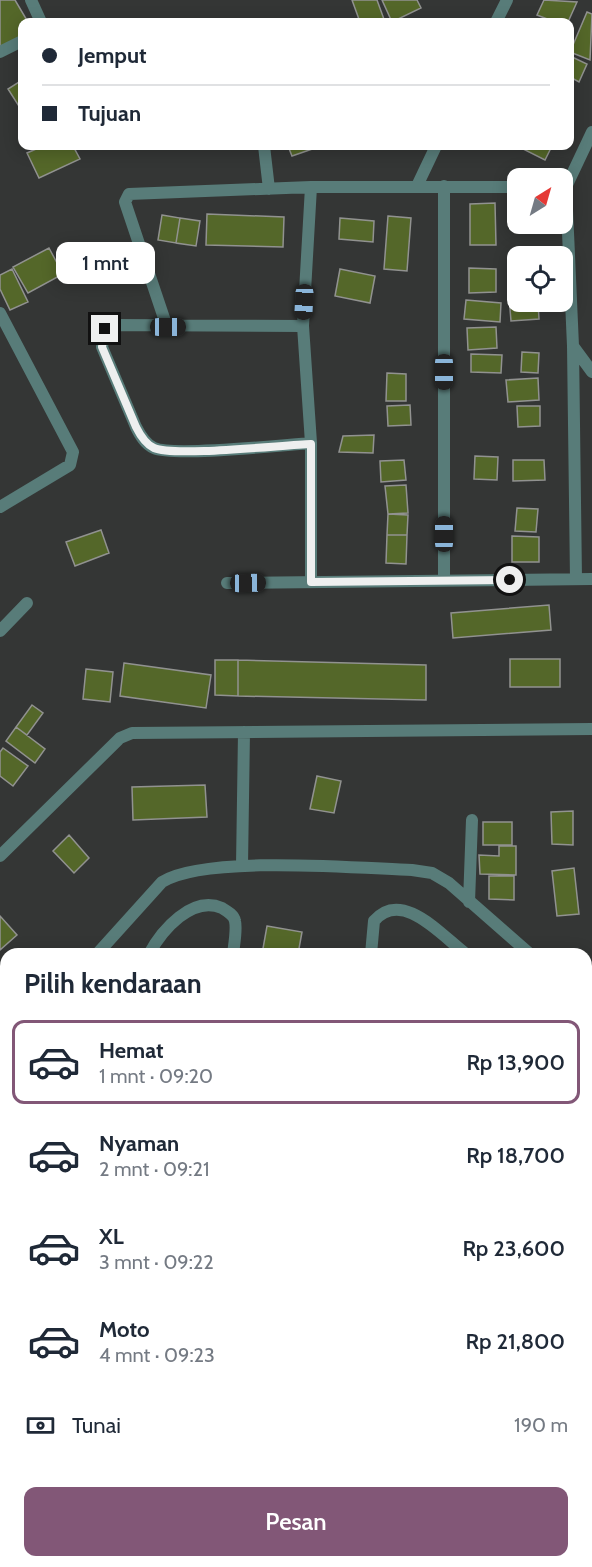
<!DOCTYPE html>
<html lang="id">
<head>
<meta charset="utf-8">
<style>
	:root { --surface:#fff; --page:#f6f6f7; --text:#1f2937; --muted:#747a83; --line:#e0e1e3; --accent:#825777 }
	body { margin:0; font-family:Cabin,sans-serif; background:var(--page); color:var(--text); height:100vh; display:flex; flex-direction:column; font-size:22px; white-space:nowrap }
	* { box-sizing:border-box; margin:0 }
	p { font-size:20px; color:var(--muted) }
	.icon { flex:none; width:33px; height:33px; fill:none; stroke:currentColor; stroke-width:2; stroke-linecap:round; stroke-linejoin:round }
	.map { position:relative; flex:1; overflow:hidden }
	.sheet { position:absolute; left:0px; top:948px; width:592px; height:620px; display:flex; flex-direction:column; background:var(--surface); border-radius:18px 18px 0 0; box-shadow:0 3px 15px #0003 }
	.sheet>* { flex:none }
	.top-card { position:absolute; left:18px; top:18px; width:556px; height:132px; border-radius:12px; box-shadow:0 3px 15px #0003; display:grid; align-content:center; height:132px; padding:0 24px; background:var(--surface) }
	.needle { width:39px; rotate:37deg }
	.fabs { position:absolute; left:507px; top:168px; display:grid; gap:12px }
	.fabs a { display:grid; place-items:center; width:66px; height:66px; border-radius:12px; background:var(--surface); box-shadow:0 3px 15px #0003; font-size:30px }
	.end { position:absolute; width:27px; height:27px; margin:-14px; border:8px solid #eeefef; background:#111; box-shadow:0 0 0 3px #111 }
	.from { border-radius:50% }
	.bubble { position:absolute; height:42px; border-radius:12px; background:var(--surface); box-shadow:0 3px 15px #0003; font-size:20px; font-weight:600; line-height:42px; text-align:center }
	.car { position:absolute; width:18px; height:36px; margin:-18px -9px; border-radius:8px; box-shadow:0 0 4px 2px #0007; background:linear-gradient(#222 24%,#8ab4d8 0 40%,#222 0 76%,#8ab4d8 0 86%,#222 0) }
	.top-card b { display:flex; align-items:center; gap:21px; height:57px; font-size:22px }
	.top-card b+b { border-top:2px solid var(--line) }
	.top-card i { width:15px; height:15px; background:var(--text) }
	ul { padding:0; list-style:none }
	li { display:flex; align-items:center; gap:18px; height:84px; margin:0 12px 9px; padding:0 12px; border:3px solid transparent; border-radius:12px }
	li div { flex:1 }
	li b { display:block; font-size:22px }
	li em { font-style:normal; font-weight:600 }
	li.on { border-color:var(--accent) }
	li>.icon { width:54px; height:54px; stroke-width:1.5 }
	h2 { padding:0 24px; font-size:27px; line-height:72px }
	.pay { display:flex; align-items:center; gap:15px; height:66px; padding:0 24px; font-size:22px }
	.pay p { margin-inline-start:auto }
	.cta { display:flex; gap:12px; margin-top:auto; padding:12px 24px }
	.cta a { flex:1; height:69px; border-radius:12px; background:var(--accent); color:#fff; font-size:24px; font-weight:600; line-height:69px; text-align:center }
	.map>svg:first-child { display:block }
</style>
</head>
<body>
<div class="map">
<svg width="592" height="1567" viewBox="0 0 592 1567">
	<rect width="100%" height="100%" fill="#343635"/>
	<path fill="#546729" stroke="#919290" stroke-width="1.5" d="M0 0H15L28 22H22V37L0 50Z
		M352 0H377L385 22H360Z
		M382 0H417L421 8 392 22Z
		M544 0 577 2 568 22H555L537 15Z
		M587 12 592 14 590 60 570 52Z
		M570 56 587 64 579 82 570 77Z
		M22 80V111L8 89Z
		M43 146H73L80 159 39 178 27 153Z
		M288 146H321L292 156Z
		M522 146H552L545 160 521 148Z
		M495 203 496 245H470V204Z
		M207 214 284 217 283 247 206 245Z
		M162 215 180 218 176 243 158 240Z
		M388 216 411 218 407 271 384 269Z
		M180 218 200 221 196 246 176 243Z
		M340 218 374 221 373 242 339 239Z
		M49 248 63 274 28 293 13 267Z
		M469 268 496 269V292L469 293Z
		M12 269 28 302 10 310 0 289V275Z
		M340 269 375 276 370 303 335 296Z
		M518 296V302H538L539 319 511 321 509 297Z
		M466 300 501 303 500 322 464 319Z
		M496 327 497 348 468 350 467 328Z
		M522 352 539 353 538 373 521 372Z
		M471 354 502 355 501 373 471 372Z
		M387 373 406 374V401H386Z
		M538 378 539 400 508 402 506 380Z
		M410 405 411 425 388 426 387 406Z
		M517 406H540V426L518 427Z
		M374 435 373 453 339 452 343 436Z
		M475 456 498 457 497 480 474 479Z
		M404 460 406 480 381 482 380 461Z
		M513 460H544L545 480 513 481Z
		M406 485 408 513 388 514 385 486Z
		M517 508 538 509 536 532 515 531Z
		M388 514 408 515 407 535H387Z
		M101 530 109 553 75 566 66 542Z
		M387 535H407L406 564 386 563Z
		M512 536 539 537V562H512Z
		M549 605 551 630 453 638 451 613Z
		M510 659H560V687H510Z
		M215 660H238V696L215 695Z
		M238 660 426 665V700L238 696Z
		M124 663 211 675 206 708 120 696Z
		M86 669 113 672 110 702 83 699Z
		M32 705 43 713 27 735 16 727Z
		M16 727 45 749 35 763 6 741Z
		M3 748 28 766 13 786 0 776V752Z
		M317 776 341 781 334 813 310 809Z
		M205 785 207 817 133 820 132 787Z
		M573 811V845L552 844 551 812Z
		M483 822H512V845H483Z
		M69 835 89 858 74 873 53 851Z
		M499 846H516V875L480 874 479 855 499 856Z
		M574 868 579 914 557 916 552 871Z
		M489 876H514V900L489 899Z
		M0 916 17 935 0 950Z
		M267 926 302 932 298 954H262Z
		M586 1062H592L591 1089H586Z
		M592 1094V1113L586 1114V1095Z
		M586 1119 592 1120V1147H586Z
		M586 1149H592V1192H586Z
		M0 1203 6 1209 5 1240 0 1235Z
		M586 1361H592V1382L586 1383Z
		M586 1392H592V1413L586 1412Z
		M586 1417H592V1439H586Z
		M586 1546H589L588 1567 563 1565V1562H586Z
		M304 1562H330L334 1567H308Z
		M521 1562H545V1567H521Z"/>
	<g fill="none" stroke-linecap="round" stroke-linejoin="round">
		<path stroke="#587c79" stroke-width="12" d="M31 0 41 22
			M496 22 507 0
			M0 52 22 41
			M264 146 269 189
			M417 186 436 146
			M0 313 73 452 70 465 0 507
			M303 326 111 325 105 329 102 347 136 427C140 435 145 444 154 448 174 457 282 445 311 443
			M167 327 125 202 129 194 311 187H518
			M573 346 592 372
			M576 579 573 346 566 187 592 132
			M444 581V186
			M311 582V443L303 326 311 187
			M227 583 592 579
			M0 631 27 603
			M0 856 120 738 132 733 592 729
			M242 866 244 732
			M469 902 472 820
			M97 954 162 882C204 855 357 868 412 870L432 873 449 883 530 954
			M149 954C162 930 192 895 222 908 227 911 234 915 235 921 237 930 234 945 233 954
			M371 954 374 921C402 888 442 936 466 954
			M586 994 592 995
			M0 1061 6 1055
			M0 1108 6 1101
			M0 1177 6 1182
			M586 1323H592
			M0 1378 6 1387
			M0 1553 6 1560
			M360 1562 363 1567
			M221 1567 232 1562
			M477 1567 485 1563"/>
	</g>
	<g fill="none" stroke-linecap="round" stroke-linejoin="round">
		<path stroke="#eeefef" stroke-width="8" d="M105 329 102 347 136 427C140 435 145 444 154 448 174 457 282 445 311 444V582L510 580"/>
	</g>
</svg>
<div class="fabs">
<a><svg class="needle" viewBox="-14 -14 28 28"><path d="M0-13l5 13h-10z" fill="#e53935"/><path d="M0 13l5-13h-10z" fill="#747a83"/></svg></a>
<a><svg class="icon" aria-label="locate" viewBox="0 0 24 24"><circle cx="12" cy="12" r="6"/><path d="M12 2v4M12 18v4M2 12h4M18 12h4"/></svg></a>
</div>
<i class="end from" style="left:510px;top:580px"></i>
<i class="end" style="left:105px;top:329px"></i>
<div class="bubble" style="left:56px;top:242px;width:99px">1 mnt</div>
<i class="car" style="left:304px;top:302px;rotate:183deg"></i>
<i class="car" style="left:168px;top:327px;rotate:90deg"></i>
<i class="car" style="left:444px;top:372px;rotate:180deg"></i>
<i class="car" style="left:444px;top:534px;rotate:0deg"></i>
<i class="car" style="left:248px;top:583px;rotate:89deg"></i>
<div class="top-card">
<b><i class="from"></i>Jemput</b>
<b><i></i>Tujuan</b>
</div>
<section class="sheet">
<h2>Pilih kendaraan</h2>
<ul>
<li class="on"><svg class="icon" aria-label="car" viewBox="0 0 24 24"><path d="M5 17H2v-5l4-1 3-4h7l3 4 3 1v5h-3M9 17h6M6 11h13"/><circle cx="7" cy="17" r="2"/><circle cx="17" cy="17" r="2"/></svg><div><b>Hemat</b><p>1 mnt · 09:20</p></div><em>Rp 13,900</em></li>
<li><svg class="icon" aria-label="car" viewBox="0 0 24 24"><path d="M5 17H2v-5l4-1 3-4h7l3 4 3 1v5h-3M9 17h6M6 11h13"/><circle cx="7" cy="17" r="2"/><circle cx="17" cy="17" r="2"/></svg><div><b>Nyaman</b><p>2 mnt · 09:21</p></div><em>Rp 18,700</em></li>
<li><svg class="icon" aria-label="car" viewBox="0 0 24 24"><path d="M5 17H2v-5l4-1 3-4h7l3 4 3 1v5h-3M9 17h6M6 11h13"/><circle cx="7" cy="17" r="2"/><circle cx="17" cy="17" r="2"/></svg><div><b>XL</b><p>3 mnt · 09:22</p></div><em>Rp 23,600</em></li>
<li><svg class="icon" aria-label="car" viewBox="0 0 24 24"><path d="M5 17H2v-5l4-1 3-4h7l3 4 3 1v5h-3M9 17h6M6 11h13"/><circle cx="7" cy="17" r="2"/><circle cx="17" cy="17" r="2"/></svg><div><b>Moto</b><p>4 mnt · 09:23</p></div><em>Rp 21,800</em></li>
</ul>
<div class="pay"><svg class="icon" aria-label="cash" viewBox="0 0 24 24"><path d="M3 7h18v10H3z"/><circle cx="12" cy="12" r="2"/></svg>Tunai<p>190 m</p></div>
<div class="cta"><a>Pesan</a></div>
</section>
</div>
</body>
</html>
